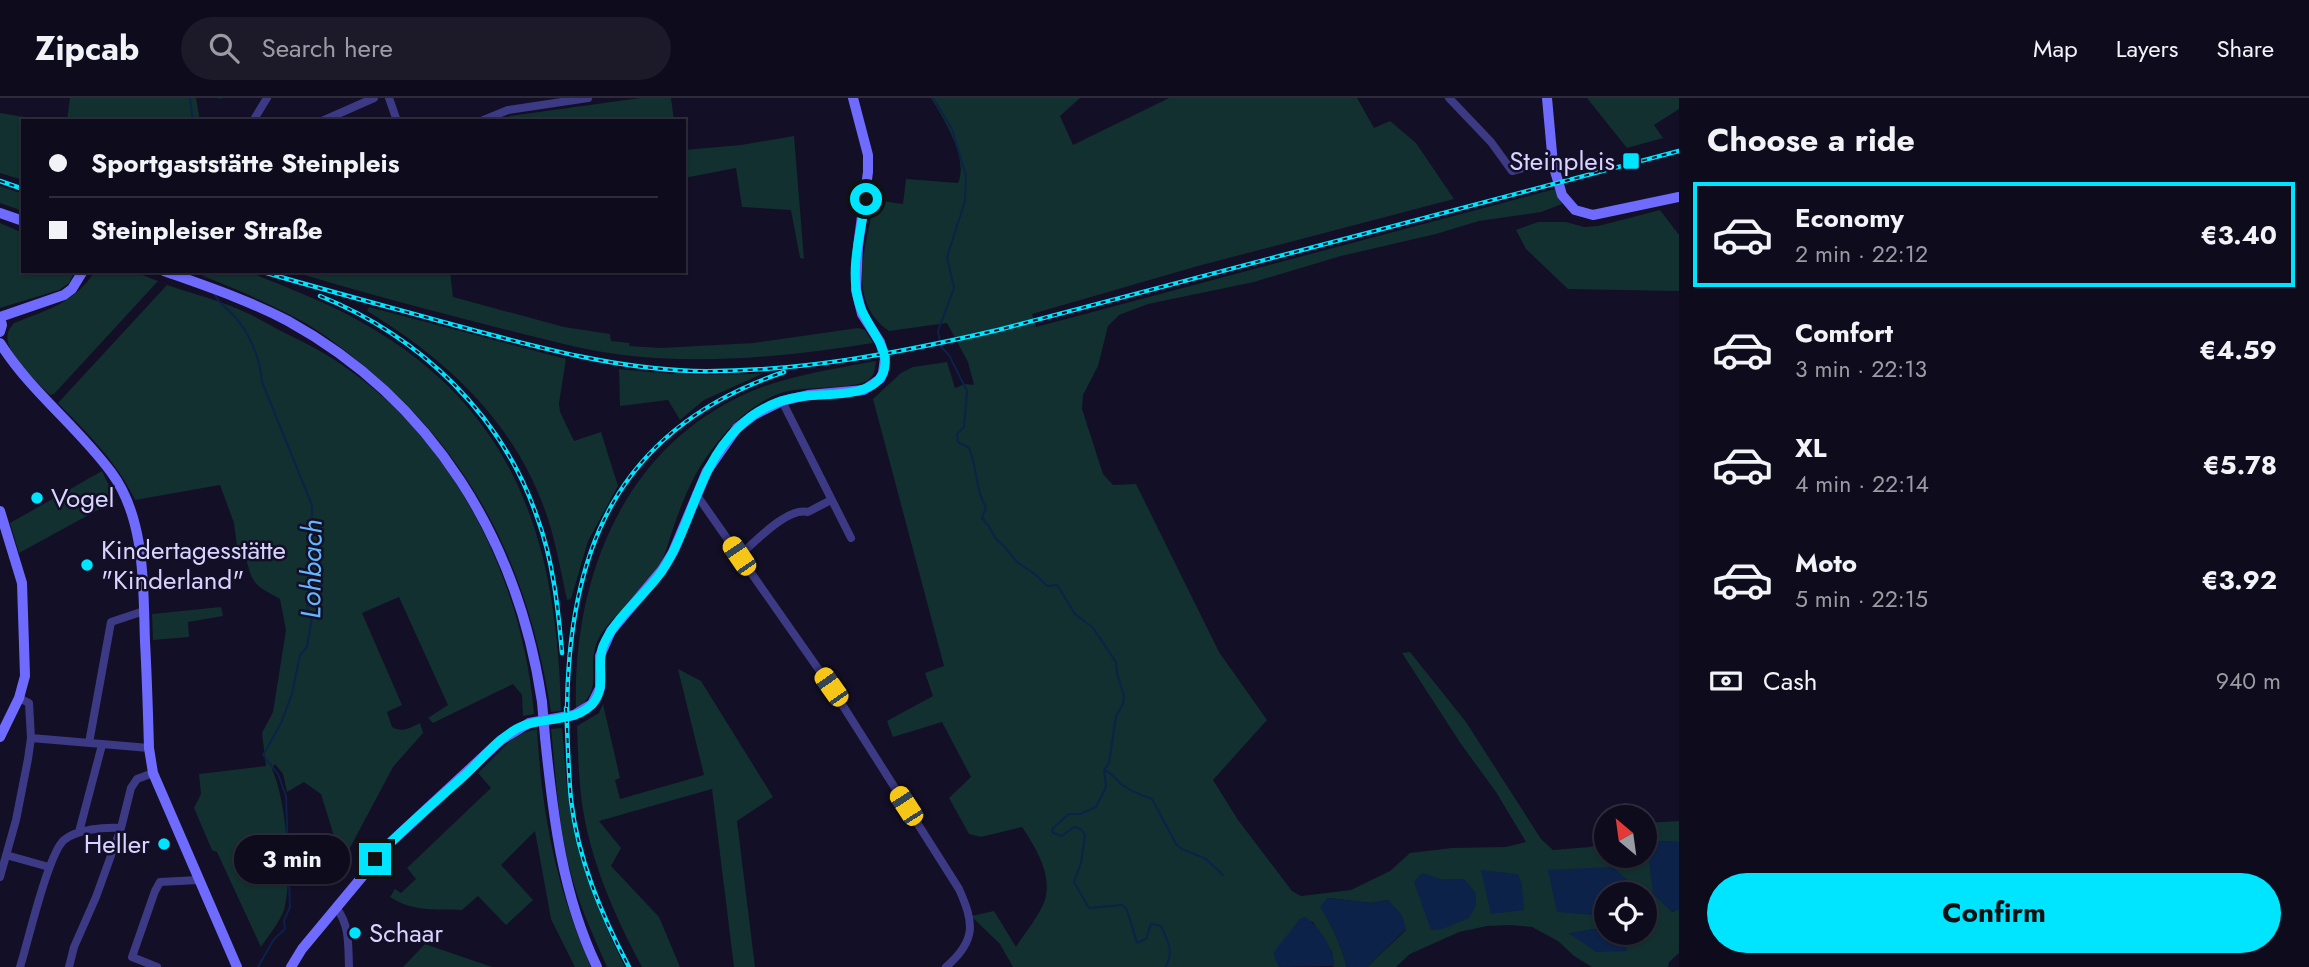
<!DOCTYPE html>
<html lang="en">
<head>
<meta charset="utf-8">
<style>
	:root { --surface:#0e0b1c; --page:#1c1929; --text:#f1f3f6; --muted:#9b9ba3; --line:#2e2b3b; --accent:#00e5ff }
	body { margin:0; font-family:Jost,sans-serif; background:var(--page); color:var(--text); height:100vh; display:flex; flex-direction:column; font-size:26px; white-space:nowrap }
	* { box-sizing:border-box; margin:0 }
	p { font-size:23px; color:var(--muted) }
	.icon { flex:none; width:38px; height:38px; fill:none; stroke:currentColor; stroke-width:2; stroke-linecap:round; stroke-linejoin:round }
	.map { position:relative; flex:1; overflow:hidden }
	.panel { display:flex; flex-direction:column; background:var(--surface); width:630px }
	.panel>* { flex:none }
	.banner { position:absolute; left:21px; top:21px; width:665px; height:154px; border-radius:0px; box-shadow:0 2px 5px #0004,0 0 0 2px var(--line); display:grid; align-content:center; height:154px; padding:0 28px; background:var(--surface) }
	.needle { width:46px; rotate:331deg }
	.buttons { position:absolute; left:1594px; top:707px; display:grid; gap:14px }
	.buttons a { display:grid; place-items:center; width:63px; height:63px; border-radius:50%; background:var(--surface); box-shadow:0 2px 5px #0004,0 0 0 2px var(--line); font-size:35px }
	.end { position:absolute; width:32px; height:32px; margin:-16px; border:9px solid #00e5ff; background:#111; box-shadow:0 0 0 4px #111 }
	.from { border-radius:50% }
	.bubble { position:absolute; height:49px; border-radius:24px; background:var(--surface); box-shadow:0 2px 5px #0004,0 0 0 2px var(--line); font-size:23px; font-weight:700; line-height:49px; text-align:center }
	.car { position:absolute; width:21px; height:42px; margin:-21px -10px; border-radius:9px; box-shadow:0 0 5px 2px #0007; background:linear-gradient(#f5c518 24%,#345 0 40%,#f5c518 0 76%,#345 0 86%,#f5c518 0) }
	.banner b { display:flex; align-items:center; gap:24px; height:66px; font-size:26px }
	.banner b+b { border-top:2px solid var(--line) }
	.banner i { width:18px; height:18px; background:var(--text) }
	ul { padding:0; list-style:none }
	li { display:flex; align-items:center; gap:21px; height:105px; margin:0 14px 10px; padding:0 14px; border:4px solid transparent; border-radius:0px }
	li div { flex:1 }
	li b { display:block; font-size:26px }
	li em { font-style:normal; font-weight:700 }
	li.on { border-color:var(--accent) }
	li>.icon { width:63px; height:63px; stroke-width:1.5 }
	h2 { padding:0 28px; font-size:32px; line-height:84px }
	.pay { display:flex; align-items:center; gap:18px; height:77px; padding:0 28px; font-size:26px }
	.pay p { margin-inline-start:auto }
	.button { display:flex; gap:14px; margin-top:auto; padding:14px 28px }
	.button a { flex:1; height:80px; border-radius:42px; background:var(--accent); color:#111; font-size:28px; font-weight:700; line-height:80px; text-align:center }
	header { display:flex; align-items:center; gap:42px; box-sizing:border-box; height:98px; padding:0 35px; background:var(--surface); border-bottom:2px solid var(--line) }
	header strong { font-size:33px }
	nav { display:flex; gap:38px; margin-inline-start:auto; font-size:24px }
	.search { width:490px; height:63px; background:var(--page); display:flex; align-items:center; gap:18px; box-sizing:border-box; padding:0 24px; border-radius:38px; color:var(--muted); font-size:26px }
	main { display:flex; flex:1; min-height:0 }
	.map>svg:first-child { display:block }
</style>
</head>
<body>
<header>
<strong>Zipcab</strong>
<div class="search"><svg class="icon" aria-label="search" viewBox="0 0 24 24"><circle cx="10" cy="10" r="6"/><path d="M15 15l6 6"/></svg>Search here</div>
<nav><a>Map</a><a>Layers</a><a>Share</a></nav>
</header>
<main>
<div class="map">
<svg width="1679" height="869" viewBox="0 0 1679 869">
	<rect width="100%" height="100%" fill="#130f26"/>
	<path fill="#12302f" fill-rule="evenodd" d="M70 0H196L200 23H67Z
		M640 0H671L674 23H499L510 18Z
		M931 0H1080L1060 18 1073 47 1169 0H1357L1374 30 1390 23 1416 45 1454 101 1198 168 1032 216 1036 229 1555 91 1562 106 1541 114 1479 123 1436 136 1341 158 1254 184 1148 206 1119 217 1108 228 1098 268 1083 297 1082 311 1103 376 1113 387 1136 386 1219 554 1267 622 1213 682 1238 722 1292 793 1301 798 1351 792 1390 773 1410 755 1452 750 1506 749 1526 744 1496 694 1461 646 1402 555 1410 554 1466 624 1541 741 1553 752 1590 749 1606 744V758H1645V725L1679 723V744L1656 743 1672 814 1679 811V855L1669 864 1668 869H1592L1574 858 1558 843 1532 829 1511 827 1487 828 1459 834 1410 856 1396 869H1367L1406 832 1388 802 1371 805 1328 800 1321 810C1333 829 1341 847 1347 869H1332L1334 868 1332 854 1313 824 1300 821 1274 856 1279 868 1282 869H1013L1000 846 971 818 994 813 1016 849C1024 836 1036 822 1043 807 1055 780 1036 750 1022 729L981 739 969 736 949 700 971 679 942 624 893 639 887 623 933 598 925 575 944 568 873 301 901 275 913 269 947 264 955 290 965 286 974 287 968 264 947 225 889 233C845 203 866 147 875 102L903 106 906 81 958 85C969 61 944 21 931 0ZM1548 773 1633 786 1635 796H1645V835H1625L1626 853 1569 836 1594 831 1606 832V818Z
		M1587 0H1679V11L1654 27 1663 40 1627 50Z
		M0 15 49 23H23V82L0 75Z
		M794 38 804 161 800 160 791 112 742 109 736 70 684 80V52L741 47Z
		M0 88 23 96V113L0 105Z
		M1660 112 1679 137V193L1568 191 1526 151 1516 132 1538 124H1566L1584 129 1598 128Z
		M0 125 23 135V173H75L69 185 59 192 0 210Z
		M95 173H132L158 183 54 296 50 297C38 284 2 254 8 234 9 231 12 228 14 225 47 212 75 205 95 173Z
		M191 173C208 173 227 171 244 173 254 175 265 181 274 184 300 195 327 205 352 219 514 305 557 439 561 613L551 614C530 478 478 364 371 274 349 255 324 235 298 221 264 203 227 187 191 173Z
		M291 173H450L453 199 564 229 610 236 611 243 630 245 629 248 661 250 754 245 858 230 865 232 873 245C790 258 707 267 623 257 582 252 542 240 503 231 432 213 361 194 291 173Z
		M167 187C187 194 208 199 228 207 248 214 266 225 285 235 305 245 326 255 345 269 456 345 523 484 534 616L523 618 522 597 513 586 433 625 428 620 448 607 399 499 362 515 402 607 387 614 392 629C402 635 410 630 420 625L423 635 393 669 345 759 338 751 321 696 304 684 287 694 283 676 275 666 272 671C286 701 293 779 284 812 280 824 268 838 261 849L217 754 212 752 194 710 201 696 199 676 266 668 262 635 273 614 286 532 280 501C253 486 253 487 245 457H230V450L237 448 234 425 220 387 135 402C118 365 87 335 58 305Z
		M369 209 566 261 559 305 560 314 574 343 601 334 618 388 588 443 571 501 567 502C561 474 556 445 547 418 516 326 448 262 367 213Z
		M876 263C875 270 875 277 868 282 854 292 805 288 784 294 756 303 734 323 717 345 697 369 685 396 675 425 669 441 665 460 656 475 641 497 607 521 597 544 586 572 605 590 576 612 572 476 627 340 762 289 799 276 838 270 876 263Z
		M619 271C670 277 714 279 764 275L704 302 680 322 668 302 620 308Z
		M102 373 116 402 19 455 10 425Z
		M221 509 223 518 188 524 189 539 153 542 152 516Z
		M678 571 701 583 773 699 737 723 755 869H734L712 691 599 723 621 750 611 768 659 819 680 869H642C612 813 585 751 580 687 578 667 578 648 577 628L599 615 603 606 620 680 615 682 620 701 704 677Z
		M562 630C565 655 565 681 569 705 578 764 599 816 625 869H607C593 837 578 805 570 772 558 726 556 678 551 631Z
		M537 631C542 718 556 789 591 869H575L551 821 535 733 501 767 533 802 506 827 478 798 462 812C437 811 412 814 390 799L395 791 401 795 416 781 407 770 491 690 478 675 516 637Z
		M425 846 492 869H403Z"/>
	<path fill="#0c2248" d="M1656 743 1679 744V811L1672 814 1653 796 1647 748Z
		M1612 769 1633 786 1635 796H1606V818L1557 814 1548 772Z
		M1481 772 1518 776 1522 787 1524 812 1491 816Z
		M1422 775 1441 781H1464L1476 795V807L1469 820 1442 831 1431 832 1414 784Z
		M1328 800 1371 805 1388 802 1402 817 1406 831 1367 869H1347C1341 847 1333 829 1320 809Z
		M1305 819C1319 828 1334 851 1334 868L1282 869 1277 866 1274 856 1276 851 1300 821Z
		M1594 831 1606 832V835H1625L1627 853 1596 854 1569 835Z"/>
	<g fill="none" stroke-linecap="round" stroke-linejoin="round">
		<path stroke="#0c2248" stroke-width="2" d="M190 0 193 23
			M219 0H221
			M933 0 952 31 966 78 965 103 947 159 954 190 938 233 941 249 949 257 967 293 964 329 957 336 958 344 969 350C977 368 976 395 986 409L982 420 988 427 996 441 1004 448 1017 464 1036 477 1047 488 1057 487 1075 516 1093 530 1116 564 1117 575 1124 598 1123 606 1116 618 1109 665 1104 672 1106 689 1096 709 1080 716H1069L1052 731 1053 735 1062 738 1074 729 1081 731 1085 737 1081 765 1074 784 1089 810 1122 807 1127 812 1137 845 1146 841 1151 826 1161 828C1167 841 1175 856 1165 869
			M201 173 205 179
			M215 197C221 208 226 209 234 218 250 235 260 260 262 284L312 407 311 488 307 510 312 519 307 549 300 557 292 596 281 625 263 657 278 676 286 698 290 809 284 822 285 831 274 841 258 869
			M1104 672C1113 675 1114 680 1121 686 1130 693 1141 697 1152 701L1176 746 1182 751 1206 761 1223 777"/>
		<path stroke="#3d3a85" stroke-width="8" d="M389 0 397 23
			M1449 0 1491 44 1512 73 1552 63
			M253 23 267 0
			M322 23 374 0
			M481 23 508 12 588 0
			M782 303 851 440
			M696 396 831 589 959 791C974 825 977 842 946 869
			M739 458C755 444 787 409 808 414L831 402
			M31 640 149 650
			M89 645 111 524 144 513
			M79 734 102 647
			M6 757 49 769
			M0 779 16 722 28 661 31 640 29 605 19 600
			M337 811C350 828 348 848 349 869
			M20 869C28 844 48 756 64 742 77 731 105 729 121 730
			M69 869 74 849 96 799 121 730 131 690 137 681 153 675
			M157 869 132 859 155 793 160 784 198 782"/>
		<path stroke="#6f6bff" stroke-width="10" d="M1547 0 1553 66 1562 97 1575 112 1593 117 1679 99
			M0 115 23 123
			M164 173C206 188 248 202 288 223 433 303 518 442 542 604
			M0 219 64 197 72 191 83 173
			M0 219 2 227 0 234
			M0 245C30 293 77 328 111 374 146 421 143 488 145 544 147 579 148 615 149 650L153 675 237 869
			M0 413 22 485 25 578 19 600 0 639
			M545 639C553 718 562 796 597 869
			M291 869 302 851 391 744 501 642 529 625 574 617 592 606 600 590V558L611 533 662 472 673 454 707 373 737 330 754 317 782 303 808 297 864 292 880 281 883 275 885 260 880 244 862 216 856 192 858 148 868 74V57L853 0"/>
		<g stroke="#00e5ff" stroke-width="4.5">
			<path id="rail" d="M0 83 23 91
				M260 173C324 192 389 209 454 227 533 248 611 270 693 273 795 275 899 255 998 232L1679 53
				M320 198C419 238 502 316 537 419 553 462 558 509 562 555
				M566 610C568 641 568 672 571 702 578 761 601 816 629 869
				M567 619C567 453 616 331 784 274"/>
		</g>
		<use href="#rail" stroke="#130f26" stroke-width="2" stroke-dasharray="5" stroke-linecap="butt"/>
		<path stroke="#6f6bff" stroke-width="10" d="M542 604 545 639"/>
	</g>
	<g fill="none" stroke-linecap="round" stroke-linejoin="round">
		<path stroke="#00e5ff" stroke-width="9" d="M375 761 391 744C415 721 440 699 465 677 482 661 496 643 516 631 540 617 576 627 594 604 607 587 596 566 603 548 615 519 644 499 662 473 692 428 697 369 738 330 753 315 773 304 793 300 817 294 869 302 882 277 895 253 865 228 859 205 849 172 861 134 866 101"/>
	</g>
	<g fill="#00e5ff" stroke="#130f26" stroke-width="2.5">
		<rect x="1622" y="54" width="18" height="18" rx="3.5"/>
		<circle cx="37" cy="400" r="7"/>
		<circle cx="87" cy="467" r="7"/>
		<circle cx="164" cy="746" r="7"/>
		<circle cx="355" cy="835" r="7"/>
	</g>
	<g text-anchor="middle" stroke-width="5" stroke-linejoin="round" paint-order="stroke">
		<g font-size="26" fill="#d9d4ff" stroke="#130f26" text-anchor="start">
			<text x="1615" y="72" text-anchor="end">Steinpleis</text>
			<text x="51" y="409">Vogel</text>
			<text x="101" y="461">Kindertagesstätte<tspan x="101" dy="30">"Kinderland"</tspan></text>
			<text x="150" y="755" text-anchor="end">Heller</text>
			<text x="369" y="844">Schaar</text>
		</g>
		<g font-size="28" font-style="italic" fill="#62b6ff" stroke="#130f26">
			<text transform="translate(311 471) rotate(-89)" y="10">Lohbach</text>
		</g>
	</g>
</svg>
<div class="buttons">
<a><svg class="needle" viewBox="-14 -14 28 28"><path d="M0-13l5 13h-10z" fill="#e53935"/><path d="M0 13l5-13h-10z" fill="#9b9ba3"/></svg></a>
<a><svg class="icon" aria-label="locate" viewBox="0 0 24 24"><circle cx="12" cy="12" r="6"/><path d="M12 2v4M12 18v4M2 12h4M18 12h4"/></svg></a>
</div>
<i class="end from" style="left:866px;top:101px"></i>
<i class="end" style="left:375px;top:761px"></i>
<div class="bubble" style="left:234px;top:737px;width:116px">3 min</div>
<i class="car" style="left:739px;top:458px;rotate:326deg"></i>
<i class="car" style="left:831px;top:589px;rotate:325deg"></i>
<i class="car" style="left:906px;top:708px;rotate:327deg"></i>
<div class="banner">
<b><i class="from"></i>Sportgaststätte Steinpleis</b>
<b><i></i>Steinpleiser Straße</b>
</div>
</div>
<section class="panel">
<h2>Choose a ride</h2>
<ul>
<li class="on"><svg class="icon" aria-label="car" viewBox="0 0 24 24"><path d="M5 17H2v-5l4-1 3-4h7l3 4 3 1v5h-3M9 17h6M6 11h13"/><circle cx="7" cy="17" r="2"/><circle cx="17" cy="17" r="2"/></svg><div><b>Economy</b><p>2 min · 22:12</p></div><em>€3.40</em></li>
<li><svg class="icon" aria-label="car" viewBox="0 0 24 24"><path d="M5 17H2v-5l4-1 3-4h7l3 4 3 1v5h-3M9 17h6M6 11h13"/><circle cx="7" cy="17" r="2"/><circle cx="17" cy="17" r="2"/></svg><div><b>Comfort</b><p>3 min · 22:13</p></div><em>€4.59</em></li>
<li><svg class="icon" aria-label="car" viewBox="0 0 24 24"><path d="M5 17H2v-5l4-1 3-4h7l3 4 3 1v5h-3M9 17h6M6 11h13"/><circle cx="7" cy="17" r="2"/><circle cx="17" cy="17" r="2"/></svg><div><b>XL</b><p>4 min · 22:14</p></div><em>€5.78</em></li>
<li><svg class="icon" aria-label="car" viewBox="0 0 24 24"><path d="M5 17H2v-5l4-1 3-4h7l3 4 3 1v5h-3M9 17h6M6 11h13"/><circle cx="7" cy="17" r="2"/><circle cx="17" cy="17" r="2"/></svg><div><b>Moto</b><p>5 min · 22:15</p></div><em>€3.92</em></li>
</ul>
<div class="pay"><svg class="icon" aria-label="cash" viewBox="0 0 24 24"><path d="M3 7h18v10H3z"/><circle cx="12" cy="12" r="2"/></svg>Cash<p>940 m</p></div>
<div class="button"><a>Confirm</a></div>
</section>
</main>
</body>
</html>
